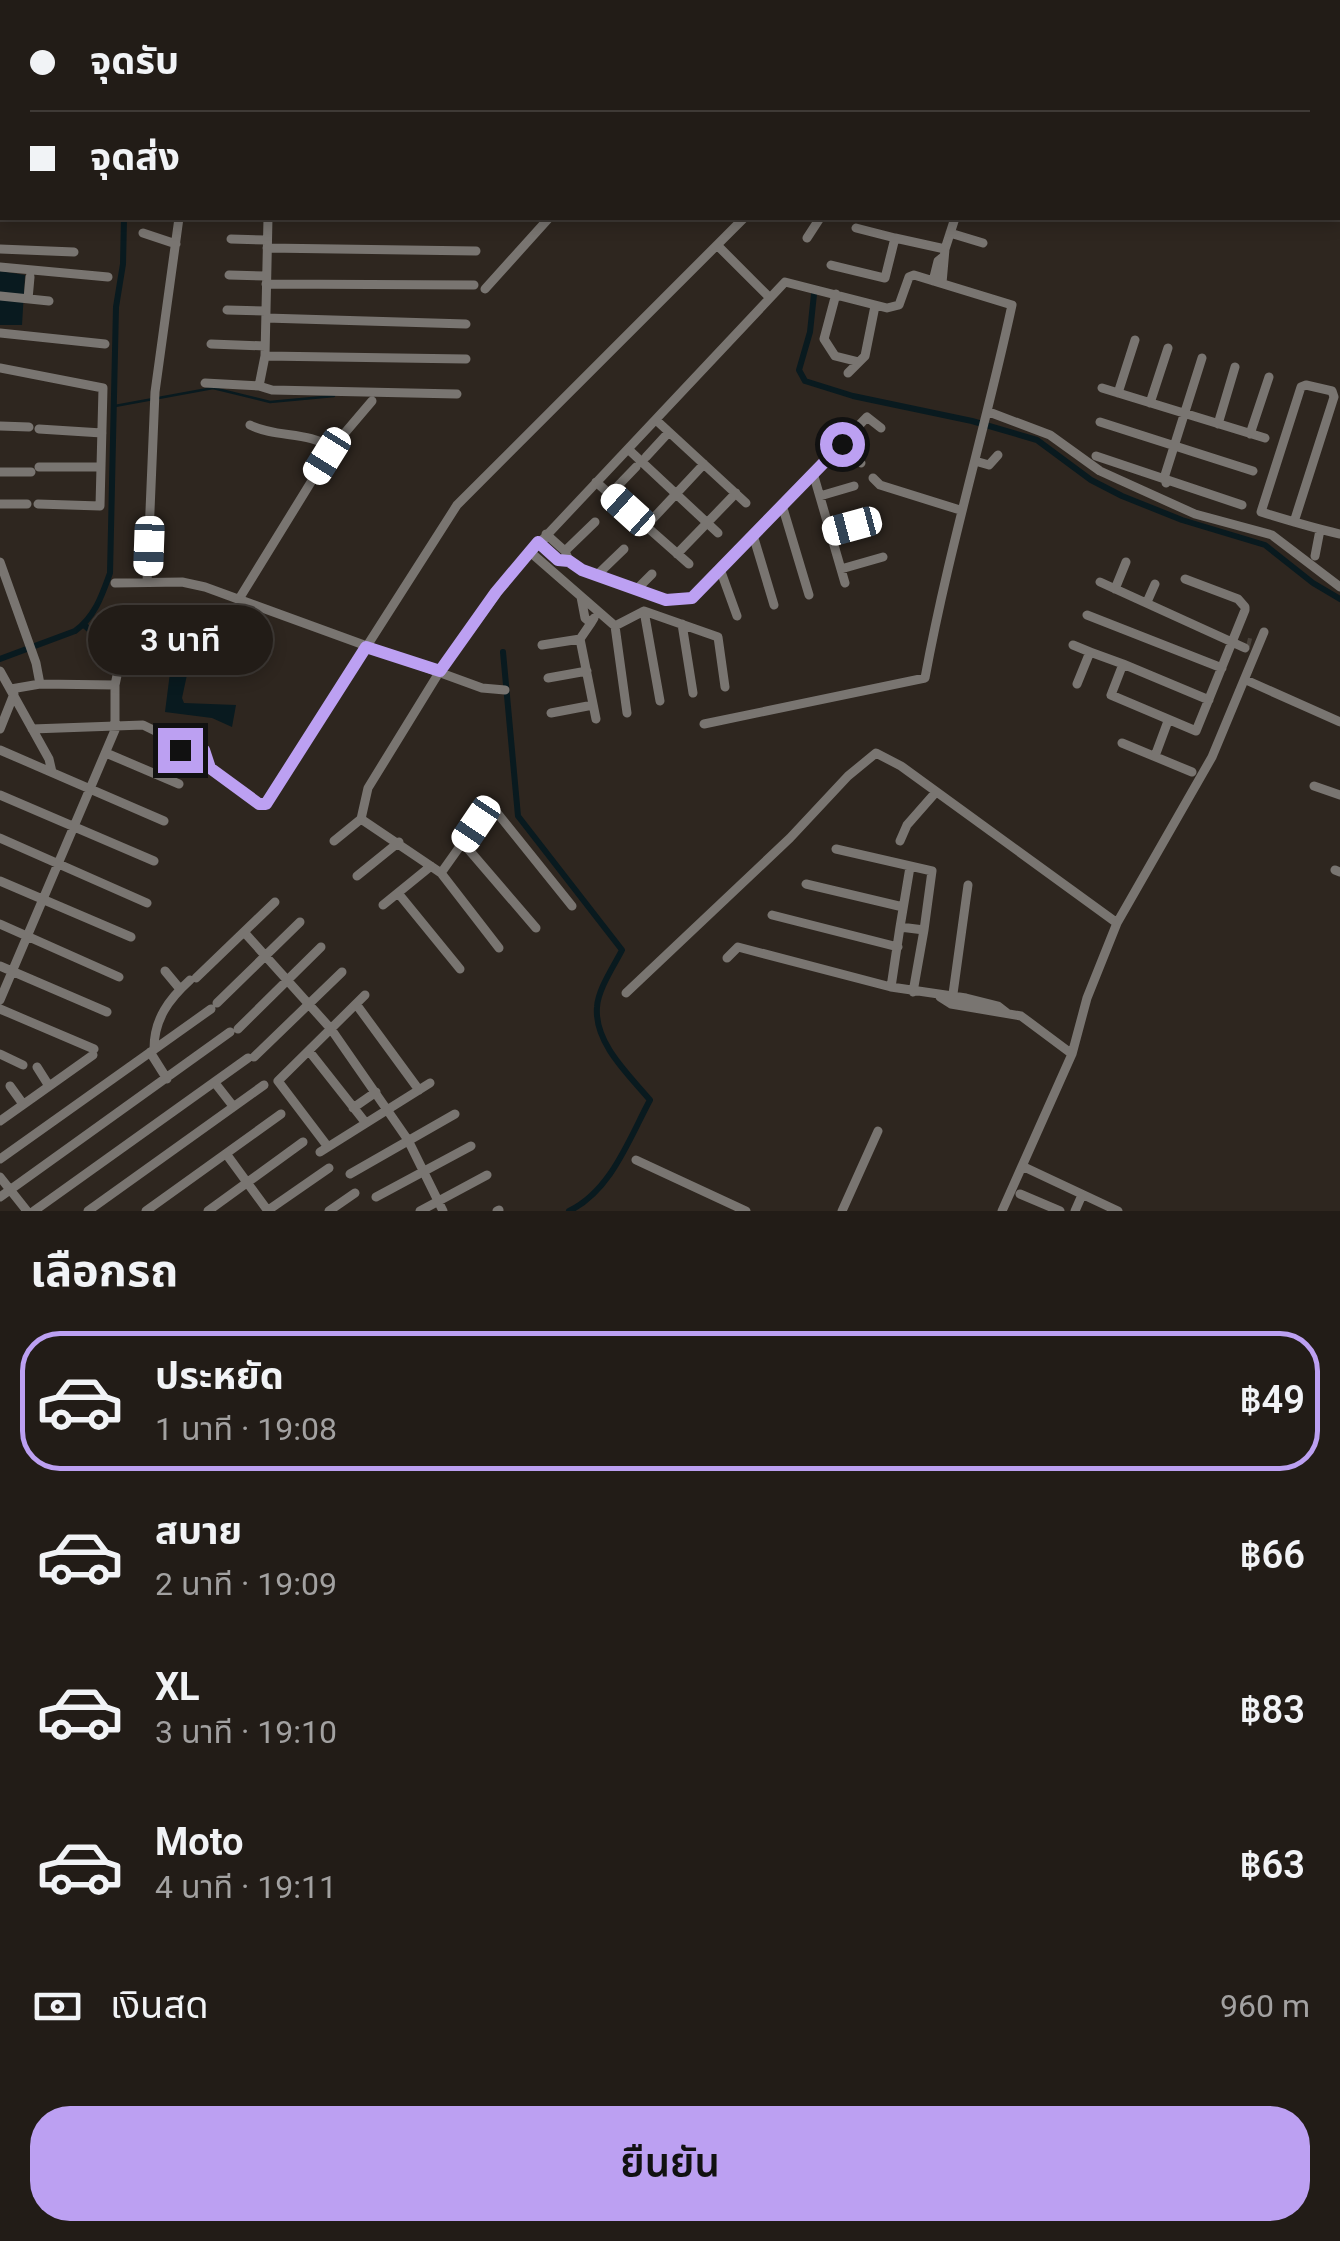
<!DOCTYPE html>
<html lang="th">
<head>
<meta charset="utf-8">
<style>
	:root { --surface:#221c17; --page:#2e2924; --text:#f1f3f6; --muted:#a2a1a1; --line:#3f3a36; --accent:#bca0f2 }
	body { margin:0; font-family:Roboto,"Noto Sans Thai",sans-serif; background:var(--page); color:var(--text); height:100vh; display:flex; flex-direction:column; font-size:38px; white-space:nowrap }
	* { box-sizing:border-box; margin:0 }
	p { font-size:32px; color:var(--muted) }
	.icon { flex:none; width:55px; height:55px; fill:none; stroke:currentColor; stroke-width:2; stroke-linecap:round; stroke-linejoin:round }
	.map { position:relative; height:1211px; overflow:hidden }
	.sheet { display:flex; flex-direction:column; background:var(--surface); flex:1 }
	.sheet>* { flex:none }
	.hud { position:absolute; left:0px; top:0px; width:1340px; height:220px; box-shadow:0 5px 15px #0003,0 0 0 2px var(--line); display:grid; align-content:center; height:220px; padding:0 30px; background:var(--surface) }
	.end { position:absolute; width:45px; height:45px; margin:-22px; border:12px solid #bca0f2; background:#111; box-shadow:0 0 0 5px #111 }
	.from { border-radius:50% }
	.bubble { position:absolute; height:70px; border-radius:35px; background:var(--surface); box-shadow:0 5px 15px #0003,0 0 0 2px var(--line); font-size:32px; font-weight:600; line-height:70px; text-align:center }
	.car { position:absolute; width:30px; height:60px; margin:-30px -15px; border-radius:12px; box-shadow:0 0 8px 2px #0007; background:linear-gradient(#fff 24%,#345 0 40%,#fff 0 76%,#345 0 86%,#fff 0) }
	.hud b { display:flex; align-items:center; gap:35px; height:95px; font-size:38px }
	.hud b+b { border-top:2px solid var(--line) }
	.hud i { width:25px; height:25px; background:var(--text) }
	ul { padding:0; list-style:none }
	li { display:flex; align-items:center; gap:30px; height:140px; margin:0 20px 15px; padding:0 10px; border:5px solid transparent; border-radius:40px }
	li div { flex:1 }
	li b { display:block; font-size:38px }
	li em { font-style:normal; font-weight:600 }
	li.current { border-color:var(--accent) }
	li>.icon { width:90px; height:90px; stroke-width:1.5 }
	h2 { padding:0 30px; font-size:45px; line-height:120px }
	.pay { display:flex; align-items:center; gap:25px; height:110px; padding:0 30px; font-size:38px }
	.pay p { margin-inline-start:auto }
	.primary-button { display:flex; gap:20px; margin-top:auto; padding:20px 30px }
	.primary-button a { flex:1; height:115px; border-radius:40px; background:var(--accent); color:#111; font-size:40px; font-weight:600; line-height:115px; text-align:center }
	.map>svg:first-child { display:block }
</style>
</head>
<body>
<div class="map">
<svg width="1340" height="1211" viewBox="0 0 1340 1211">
	<rect width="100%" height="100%" fill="#2e261f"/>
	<path fill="#091a1f" d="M0 271 25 275 22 325H0Z
		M182 639 189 641 193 647 182 698 184 703 236 705 232 727 212 718 165 712 173 649 175 642Z"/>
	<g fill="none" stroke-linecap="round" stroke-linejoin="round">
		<path stroke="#091a1f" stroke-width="2.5" d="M115 406 213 388 270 402 334 396"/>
		<path stroke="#091a1f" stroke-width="6" d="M159 2V0
			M814 294 810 332 799 370 805 381 853 396 972 421 1037 440 1091 480 1122 496 1182 520 1265 545 1313 583 1340 599
			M84 625C104 644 136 642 161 635 170 633 176 630 185 632 193 635 199 641 206 646
			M503 652 518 816 622 950C614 966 598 989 597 1007 594 1043 629 1075 650 1100 629 1139 611 1191 569 1211
			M0 659 75 631C95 617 102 595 110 573L116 307 123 264 124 218"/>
		<path stroke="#49423b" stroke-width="9" stroke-dasharray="9 4.5" stroke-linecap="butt" d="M1247 642 1251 643"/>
		<path stroke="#797571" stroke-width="9" d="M299 0 328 2
			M444 0V2
			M461 0 462 2
			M619 0 627 2
			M753 0 762 2
			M1262 0 1271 2
			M1297 0 1308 2
			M432 2 433 0
			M473 2 476 0
			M852 2 853 0
			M928 2 929 0
			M1223 2 1224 0
			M1286 2 1287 0
			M0 29H2
			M0 82H2
			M1338 92 1340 93
			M0 101H2
			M0 137 2 138
			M0 173 2 174
			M0 211H2
			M856 228 895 238
			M143 233 176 244
			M950 233 983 243
			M807 238 820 218
			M231 239 267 240
			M718 246 769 297
			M267 248 476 251
			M0 249 74 252
			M831 265 885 278 895 238 945 249 955 218
			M0 267 108 277
			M229 275 266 276
			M933 281 938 261 943 257
			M942 283 945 249
			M266 284 474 285
			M485 289 549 218
			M836 294 824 339 835 356 859 362 865 356 875 306
			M0 296 49 301
			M28 299 30 277
			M227 310 266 311
			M266 318 466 324
			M0 333 105 344
			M211 344 265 346
			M265 356 466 359
			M0 368 103 388 100 506 38 504
			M848 373 859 362
			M205 383 259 386 265 356 268 218
			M259 386 272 390 457 394
			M1102 388 1265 438
			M1118 393 1135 340
			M1150 403 1168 348
			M989 412 1050 435 1100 471 1195 514 1272 535 1340 587
			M656 420 746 503
			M1100 422 1253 471
			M1218 424 1235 367
			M250 425C276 438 309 431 332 448
			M0 426 29 427
			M39 429 102 433
			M1250 434 1269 377
			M842 443 861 463
			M628 449 718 533
			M1096 456 1242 505
			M646 457 669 432
			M975 461 989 465 998 455
			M39 467H101
			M0 472H31
			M813 473 845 583
			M873 478 880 485 960 510
			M596 482 689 564
			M1166 483 1165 475 1202 358
			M610 494 636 467
			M820 496 854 486
			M0 504H27
			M782 505 809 595
			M1294 522 1334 397 1332 391 1306 385 1301 387 1261 512C1287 520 1313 528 1340 534
			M646 526 704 464
			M830 532 872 520
			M753 535 774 605
			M538 542 558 560 569 561 565 551 546 534
			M529 551 615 626 627 713
			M565 551 595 522
			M677 554 736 493
			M1315 556 1320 530
			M569 561 582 570 666 600 692 598 867 417 881 428
			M0 562 36 663 40 684 115 685V730L0 1000
			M720 569 737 616
			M841 569 883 557
			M597 575 624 549
			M1185 579 1238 599 1245 607V610L1196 731 1111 695 1123 664 1209 700
			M147 582 155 392 179 218
			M1100 582 1245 648
			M115 583 182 582 205 587 482 688 505 690
			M637 589 652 574
			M1115 589 1126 562
			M581 597 585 618 591 623 594 618
			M239 599 332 448 372 401
			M1147 602 1155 584
			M644 611 660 701
			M1087 615 1222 668
			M591 623 580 639 596 719
			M682 624 693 693
			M615 626 644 611 718 637 725 687
			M542 645 580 639
			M1073 645 1090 652
			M0 671 49 759 52 772
			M548 678 587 671
			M1246 680 1340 722
			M1077 684 1090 652 1123 664
			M115 685 123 647
			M11 689 40 684
			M551 713 593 705
			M0 729 14 694
			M32 729 143 725 188 747
			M1122 743 1192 772
			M0 750 164 821
			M180 750 188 754 205 750 210 768 259 804H266L457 505 744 218
			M106 753 179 784
			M1155 756 1168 721
			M1314 786 1340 795
			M0 795 154 861
			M0 838 147 903
			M334 841 361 819
			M900 841 907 825 936 792
			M463 843 536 928
			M836 849 932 871 924 930 900 927 891 987 966 998 998 1006 1007 1013
			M1335 870 1340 872
			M441 873 499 948
			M357 876 399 842
			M0 881 131 937
			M806 884 903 907
			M398 893 460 969
			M383 905 431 866
			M572 906 490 804 441 873 361 819 368 788 440 671 514 570 785 282 887 308 899 305 909 277 914 275 1012 305C985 430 948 552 925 678L704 724
			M772 915 898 947
			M0 924 119 977
			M900 927 910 867
			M244 932 331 1029 408 1140 443 1211
			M727 958 738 947 891 987
			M0 966 107 1012
			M165 971 180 989
			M196 978 275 902
			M913 992 924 930
			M626 993 790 838 848 776 876 753 901 766 1117 923
			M940 997 951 1004 1021 1016 1072 1054
			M952 1001 968 885
			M217 1003 300 922
			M356 1004 419 1090
			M0 1009 94 1049
			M238 1029 321 947
			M154 1049C154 1019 169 999 190 980
			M309 1051 365 1122
			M150 1052 167 1079
			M0 1054 23 1065
			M254 1057 342 972
			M37 1067 49 1086
			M215 1083 233 1106
			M10 1086 23 1104
			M353 1108 376 1092
			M0 1121 93 1055
			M328 1147 278 1081 365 995
			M320 1152 430 1083
			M227 1155 268 1211
			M0 1159 211 1009
			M636 1160 746 1211
			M1022 1166 1118 1211
			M350 1174 455 1114
			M0 1177 27 1211
			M1020 1194 1060 1211
			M0 1197 230 1032
			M376 1197 471 1146
			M34 1211 248 1058
			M88 1211 264 1085
			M146 1211 281 1114
			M208 1211 303 1142
			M267 1211 329 1168
			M329 1211 355 1193
			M420 1211 487 1175
			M497 1211 499 1210
			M842 1211 878 1131
			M1002 1211 1072 1054 1087 998 1117 923 1212 757 1264 632
			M1075 1211 1082 1195"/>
	</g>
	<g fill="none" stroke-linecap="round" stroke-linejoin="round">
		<path stroke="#bca0f2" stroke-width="12" d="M180 750 188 754 204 750 210 768 259 804H266L366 647 440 671 496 592 538 542 558 560 569 561 582 570 666 600 692 598 842 444"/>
	</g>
</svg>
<i class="end from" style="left:842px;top:444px"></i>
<i class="end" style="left:180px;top:750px"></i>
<div class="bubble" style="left:88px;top:605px;width:185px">3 นาที</div>
<i class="car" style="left:327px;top:456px;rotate:212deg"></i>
<i class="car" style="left:628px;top:510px;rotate:312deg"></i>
<i class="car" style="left:852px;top:526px;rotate:255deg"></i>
<i class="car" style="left:149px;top:546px;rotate:182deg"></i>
<i class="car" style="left:476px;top:824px;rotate:214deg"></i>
<div class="hud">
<b><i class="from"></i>จุดรับ</b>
<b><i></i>จุดส่ง</b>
</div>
</div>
<section class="sheet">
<h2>เลือกรถ</h2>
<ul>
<li class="current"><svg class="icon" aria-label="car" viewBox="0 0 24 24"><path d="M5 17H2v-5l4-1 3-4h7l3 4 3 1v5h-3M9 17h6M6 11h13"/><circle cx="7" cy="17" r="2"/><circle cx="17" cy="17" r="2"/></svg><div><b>ประหยัด</b><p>1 นาที · 19:08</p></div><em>฿49</em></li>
<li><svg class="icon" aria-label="car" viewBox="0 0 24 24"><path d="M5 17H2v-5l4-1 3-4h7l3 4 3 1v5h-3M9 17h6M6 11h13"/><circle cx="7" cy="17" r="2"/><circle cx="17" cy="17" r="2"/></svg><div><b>สบาย</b><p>2 นาที · 19:09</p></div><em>฿66</em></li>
<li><svg class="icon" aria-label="car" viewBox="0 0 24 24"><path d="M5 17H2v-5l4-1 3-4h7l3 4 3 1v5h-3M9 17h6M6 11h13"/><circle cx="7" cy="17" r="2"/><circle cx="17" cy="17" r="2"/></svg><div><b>XL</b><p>3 นาที · 19:10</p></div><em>฿83</em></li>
<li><svg class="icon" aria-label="car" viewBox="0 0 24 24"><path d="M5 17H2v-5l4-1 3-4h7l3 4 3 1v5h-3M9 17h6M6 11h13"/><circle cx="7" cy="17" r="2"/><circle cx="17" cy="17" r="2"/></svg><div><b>Moto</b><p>4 นาที · 19:11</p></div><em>฿63</em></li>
</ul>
<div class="pay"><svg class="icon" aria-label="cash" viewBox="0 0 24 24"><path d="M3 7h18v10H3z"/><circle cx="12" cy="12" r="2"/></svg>เงินสด<p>960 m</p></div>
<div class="primary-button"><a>ยืนยัน</a></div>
</section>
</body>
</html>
